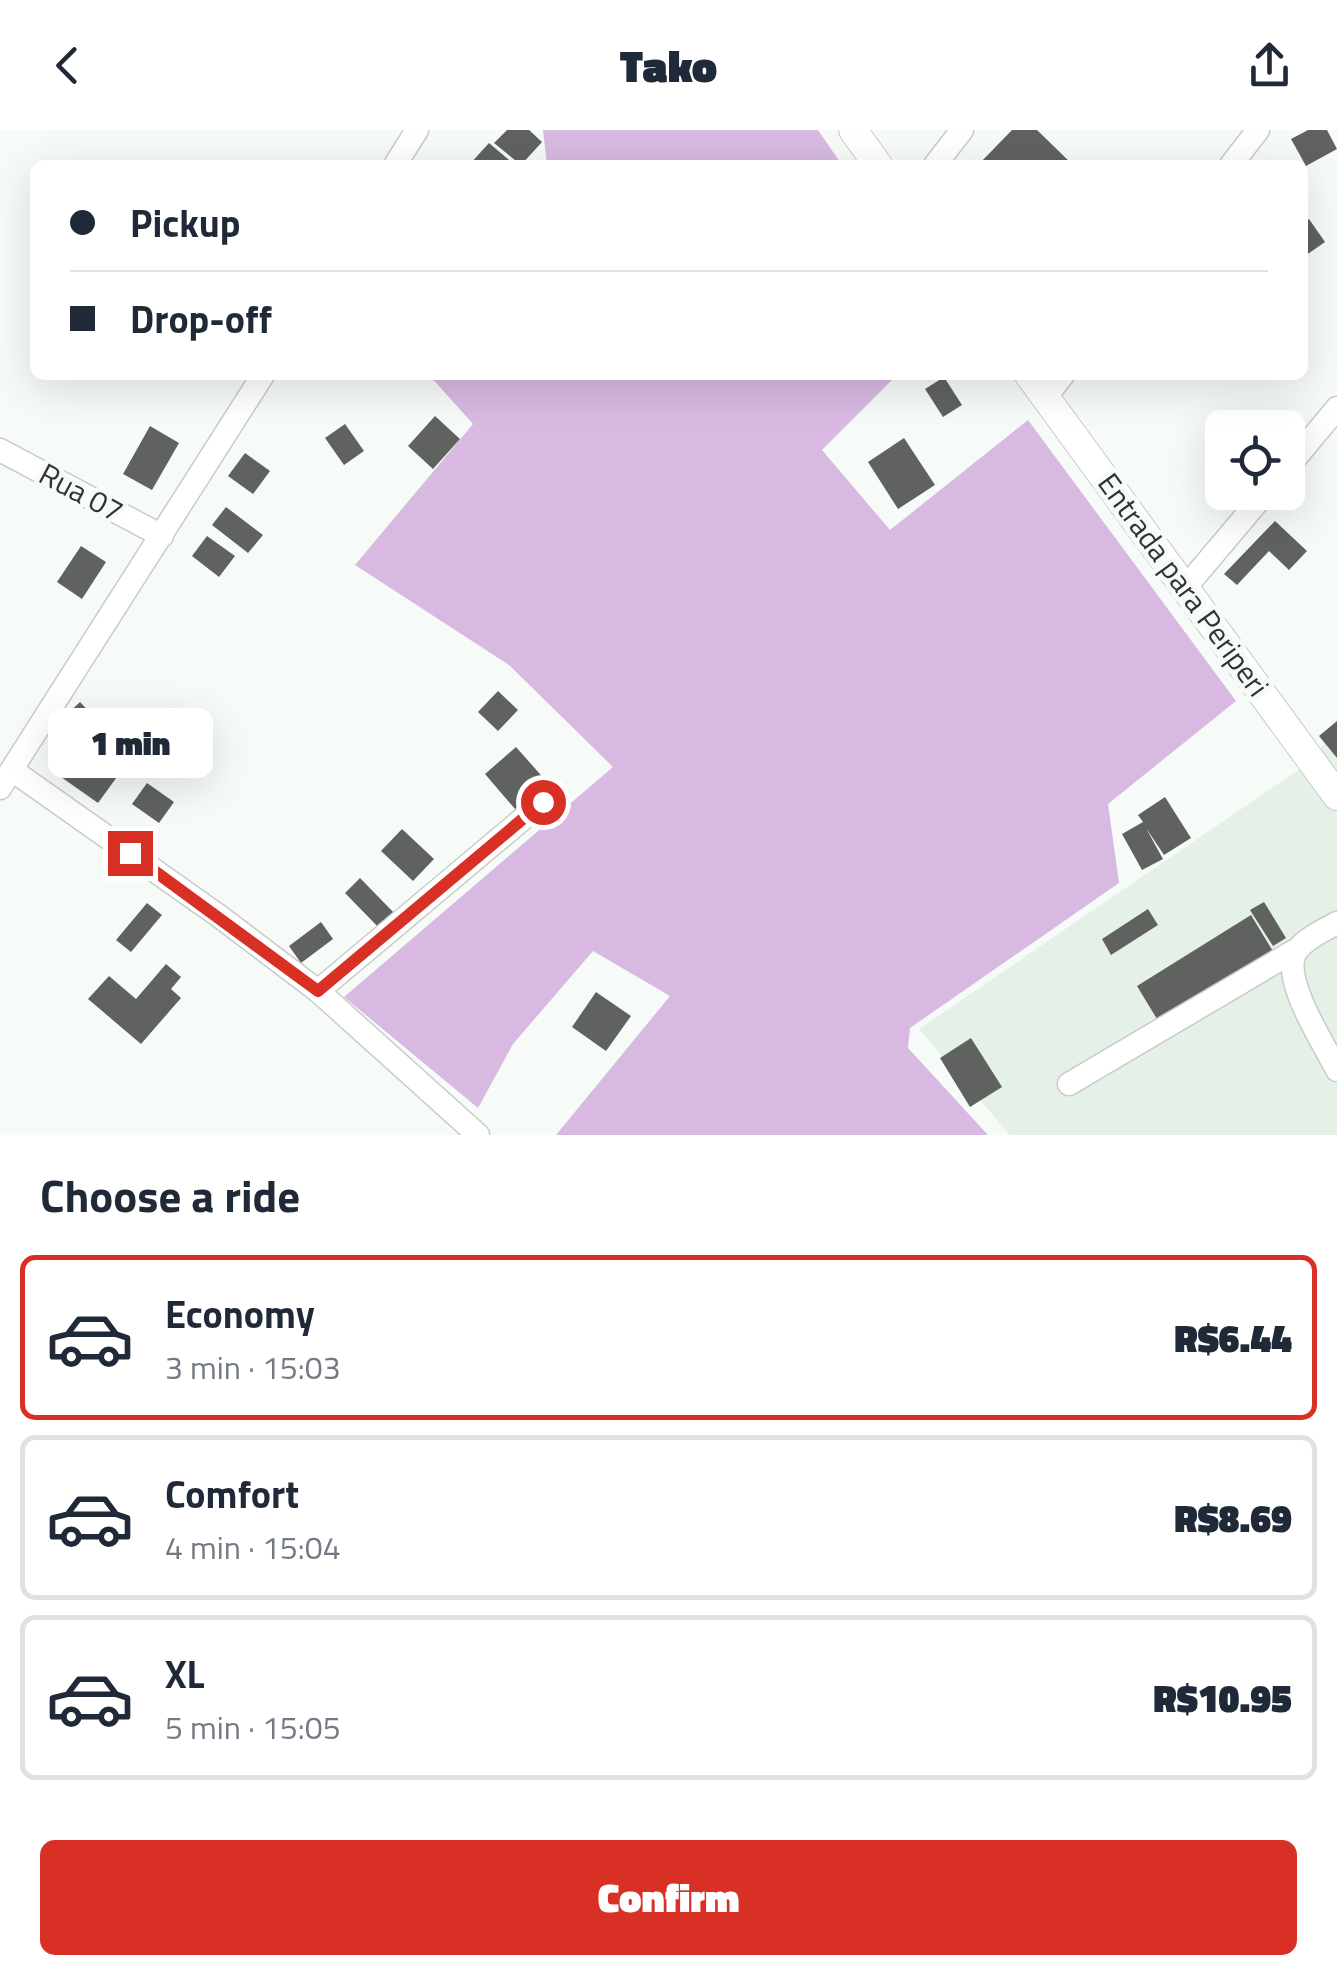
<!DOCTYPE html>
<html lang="en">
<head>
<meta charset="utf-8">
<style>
	:root { --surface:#fff; --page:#f6f6f7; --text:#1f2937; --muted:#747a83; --line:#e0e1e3; --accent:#d93025 }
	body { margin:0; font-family:"Titillium Web",sans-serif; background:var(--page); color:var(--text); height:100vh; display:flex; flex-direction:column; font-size:38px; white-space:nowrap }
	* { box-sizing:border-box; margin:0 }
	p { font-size:32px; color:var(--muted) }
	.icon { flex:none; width:55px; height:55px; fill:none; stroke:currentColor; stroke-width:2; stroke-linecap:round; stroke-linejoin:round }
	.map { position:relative; height:1005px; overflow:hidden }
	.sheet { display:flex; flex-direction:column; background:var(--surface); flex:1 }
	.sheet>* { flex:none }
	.hud { position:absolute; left:30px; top:30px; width:1278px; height:220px; border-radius:15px; box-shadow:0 10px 40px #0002; display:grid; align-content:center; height:220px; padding:0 40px; background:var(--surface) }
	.fabs { position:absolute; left:1205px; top:280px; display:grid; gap:20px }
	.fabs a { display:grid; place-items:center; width:100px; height:100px; border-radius:15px; background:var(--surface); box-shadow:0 10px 40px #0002; font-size:50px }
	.end { position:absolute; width:45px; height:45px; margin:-22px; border:12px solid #d93025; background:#fff; box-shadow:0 0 0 5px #fff }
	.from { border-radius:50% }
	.bubble { position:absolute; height:70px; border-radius:15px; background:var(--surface); box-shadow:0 10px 40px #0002; font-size:32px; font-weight:800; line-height:70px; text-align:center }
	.hud b { display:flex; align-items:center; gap:35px; height:95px; font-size:38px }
	.hud b+b { border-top:2px solid var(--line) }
	.hud i { width:25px; height:25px; background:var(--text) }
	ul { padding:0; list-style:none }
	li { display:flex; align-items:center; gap:30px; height:165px; margin:0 20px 15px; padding:0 20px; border:5px solid var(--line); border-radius:15px }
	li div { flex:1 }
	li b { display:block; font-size:38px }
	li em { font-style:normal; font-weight:800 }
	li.active { border-color:var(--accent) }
	li>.icon { width:90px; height:90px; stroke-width:1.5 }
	h2 { padding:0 40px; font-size:45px; line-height:120px }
	.action { display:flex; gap:20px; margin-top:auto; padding:20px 40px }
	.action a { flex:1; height:115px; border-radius:15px; background:var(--accent); color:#fff; font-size:40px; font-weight:800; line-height:115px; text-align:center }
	header { display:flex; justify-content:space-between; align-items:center; height:130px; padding:0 40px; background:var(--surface); font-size:45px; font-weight:800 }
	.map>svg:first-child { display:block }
</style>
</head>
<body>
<header><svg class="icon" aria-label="back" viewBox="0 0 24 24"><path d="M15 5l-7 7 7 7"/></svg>Tako<svg class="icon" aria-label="share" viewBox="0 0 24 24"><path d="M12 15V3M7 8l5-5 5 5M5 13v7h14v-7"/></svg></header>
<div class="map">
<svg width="1337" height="1005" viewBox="0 0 1337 1005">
	<rect width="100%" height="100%" fill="#f7fbf7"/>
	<path fill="#e5f0e7" d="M1337 595V1005H1010L919 899 1313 630Z"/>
	<path fill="#d7b9e2" d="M543 0H818L842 35H547Z
		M429 245H897L822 320 890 400 1028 290 1236 571 1108 674 1119 753 910 898 908 918 988 1005H556L670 866 593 821 513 914 478 978 344 867 613 637 509 535 355 435 473 294Z"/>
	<path fill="#5f625f" d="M507 0H529L542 12 521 35 494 13Z
		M1012 0H1037L1073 35H978Z
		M1308 0H1327L1337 19 1306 36 1291 9Z
		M489 13 515 35H469Z
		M1309 89 1325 112 1302 128V93Z
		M944 247 962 275 943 287 925 259Z
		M435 286 460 309 433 339 408 316Z
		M345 294 364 321 344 335 325 308Z
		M150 296 179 313 152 360 123 344Z
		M904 308 935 355 898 379 868 332Z
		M245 323 270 341 253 364 228 346Z
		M226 377 263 405 248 423 212 395Z
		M1275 391 1307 421 1289 440 1269 421 1237 455 1224 444Z
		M207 406 235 426 219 447 192 426Z
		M81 416 106 432 82 469 57 452Z
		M498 561 518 580 498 601 478 582Z
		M80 572 102 595 84 611 63 588Z
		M1337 591V628L1319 606Z
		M85 614 122 640 98 673 61 647Z
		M516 617 547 652 515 679 485 644Z
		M147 653 174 672 159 693 132 674Z
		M1165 667 1191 708 1164 725 1146 698 1163 729 1142 740 1122 704 1143 692 1138 685Z
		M402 699 434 729 413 751 381 721Z
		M360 748 397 786 382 801 345 763Z
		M1264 772 1286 808 1273 816 1250 780Z
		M147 773 162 785 131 822 116 810Z
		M1148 779 1158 795 1111 825 1102 809Z
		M1251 785 1274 823 1160 894 1137 856Z
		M321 792 333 809 301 833 289 816Z
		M166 834 181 847 171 859 181 868 141 914 88 869 109 846 136 869Z
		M596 862 631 886 606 921 572 897Z
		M971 908 1002 957 970 977 940 928Z"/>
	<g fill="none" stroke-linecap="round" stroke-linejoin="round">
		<g stroke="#c8cbc8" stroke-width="25">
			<path id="minor" d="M395 35 417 0
				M935 35 962 0
				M1231 35 1258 0
				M1045 268 1063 245
				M0 320 162 406
				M1288 337 1337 278
				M1185 458 1266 362
				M12 640 219 786 318 861 478 1005
				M0 658 263 245
				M1337 793C1324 800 1308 807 1298 819 1277 843 1324 914 1337 940
				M318 861 543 672
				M1069 954 1296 820"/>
		</g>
		<g stroke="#c8cbc8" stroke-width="30">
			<path id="major" d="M853 0 878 35
				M1029 245 1337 666"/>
		</g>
		<use href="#minor" stroke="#fff" stroke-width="22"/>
		<use href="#major" stroke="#fff" stroke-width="28"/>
	</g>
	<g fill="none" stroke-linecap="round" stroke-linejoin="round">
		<path stroke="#d93025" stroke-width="12" d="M130 723 318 861 543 672"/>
	</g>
	<g text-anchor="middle" stroke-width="10" stroke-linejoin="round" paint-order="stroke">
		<g font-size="30" fill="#313331" stroke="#f7fbf7">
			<text transform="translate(81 363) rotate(28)" y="10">Rua 07</text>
			<text transform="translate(1183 455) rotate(54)" y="10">Entrada para Periperi</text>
		</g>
	</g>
</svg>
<div class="fabs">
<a><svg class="icon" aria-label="locate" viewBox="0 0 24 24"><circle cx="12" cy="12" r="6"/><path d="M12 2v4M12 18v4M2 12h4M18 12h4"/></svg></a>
</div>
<i class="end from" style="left:543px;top:672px"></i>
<i class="end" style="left:130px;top:723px"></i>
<div class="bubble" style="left:48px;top:578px;width:165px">1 min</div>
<div class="hud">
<b><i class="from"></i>Pickup</b>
<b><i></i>Drop-off</b>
</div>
</div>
<section class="sheet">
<h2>Choose a ride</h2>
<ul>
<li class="active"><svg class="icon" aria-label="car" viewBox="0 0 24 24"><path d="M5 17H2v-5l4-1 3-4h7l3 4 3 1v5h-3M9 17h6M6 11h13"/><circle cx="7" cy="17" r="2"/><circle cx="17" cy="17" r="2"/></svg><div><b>Economy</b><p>3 min · 15:03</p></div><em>R$6.44</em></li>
<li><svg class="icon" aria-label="car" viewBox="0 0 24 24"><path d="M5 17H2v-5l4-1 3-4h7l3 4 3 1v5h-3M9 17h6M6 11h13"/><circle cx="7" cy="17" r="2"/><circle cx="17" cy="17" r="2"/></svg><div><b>Comfort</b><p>4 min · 15:04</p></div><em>R$8.69</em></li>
<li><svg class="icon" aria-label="car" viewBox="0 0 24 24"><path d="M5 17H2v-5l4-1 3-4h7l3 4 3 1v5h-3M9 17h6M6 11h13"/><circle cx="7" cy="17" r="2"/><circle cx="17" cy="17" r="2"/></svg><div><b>XL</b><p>5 min · 15:05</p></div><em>R$10.95</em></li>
</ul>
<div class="action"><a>Confirm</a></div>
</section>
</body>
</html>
